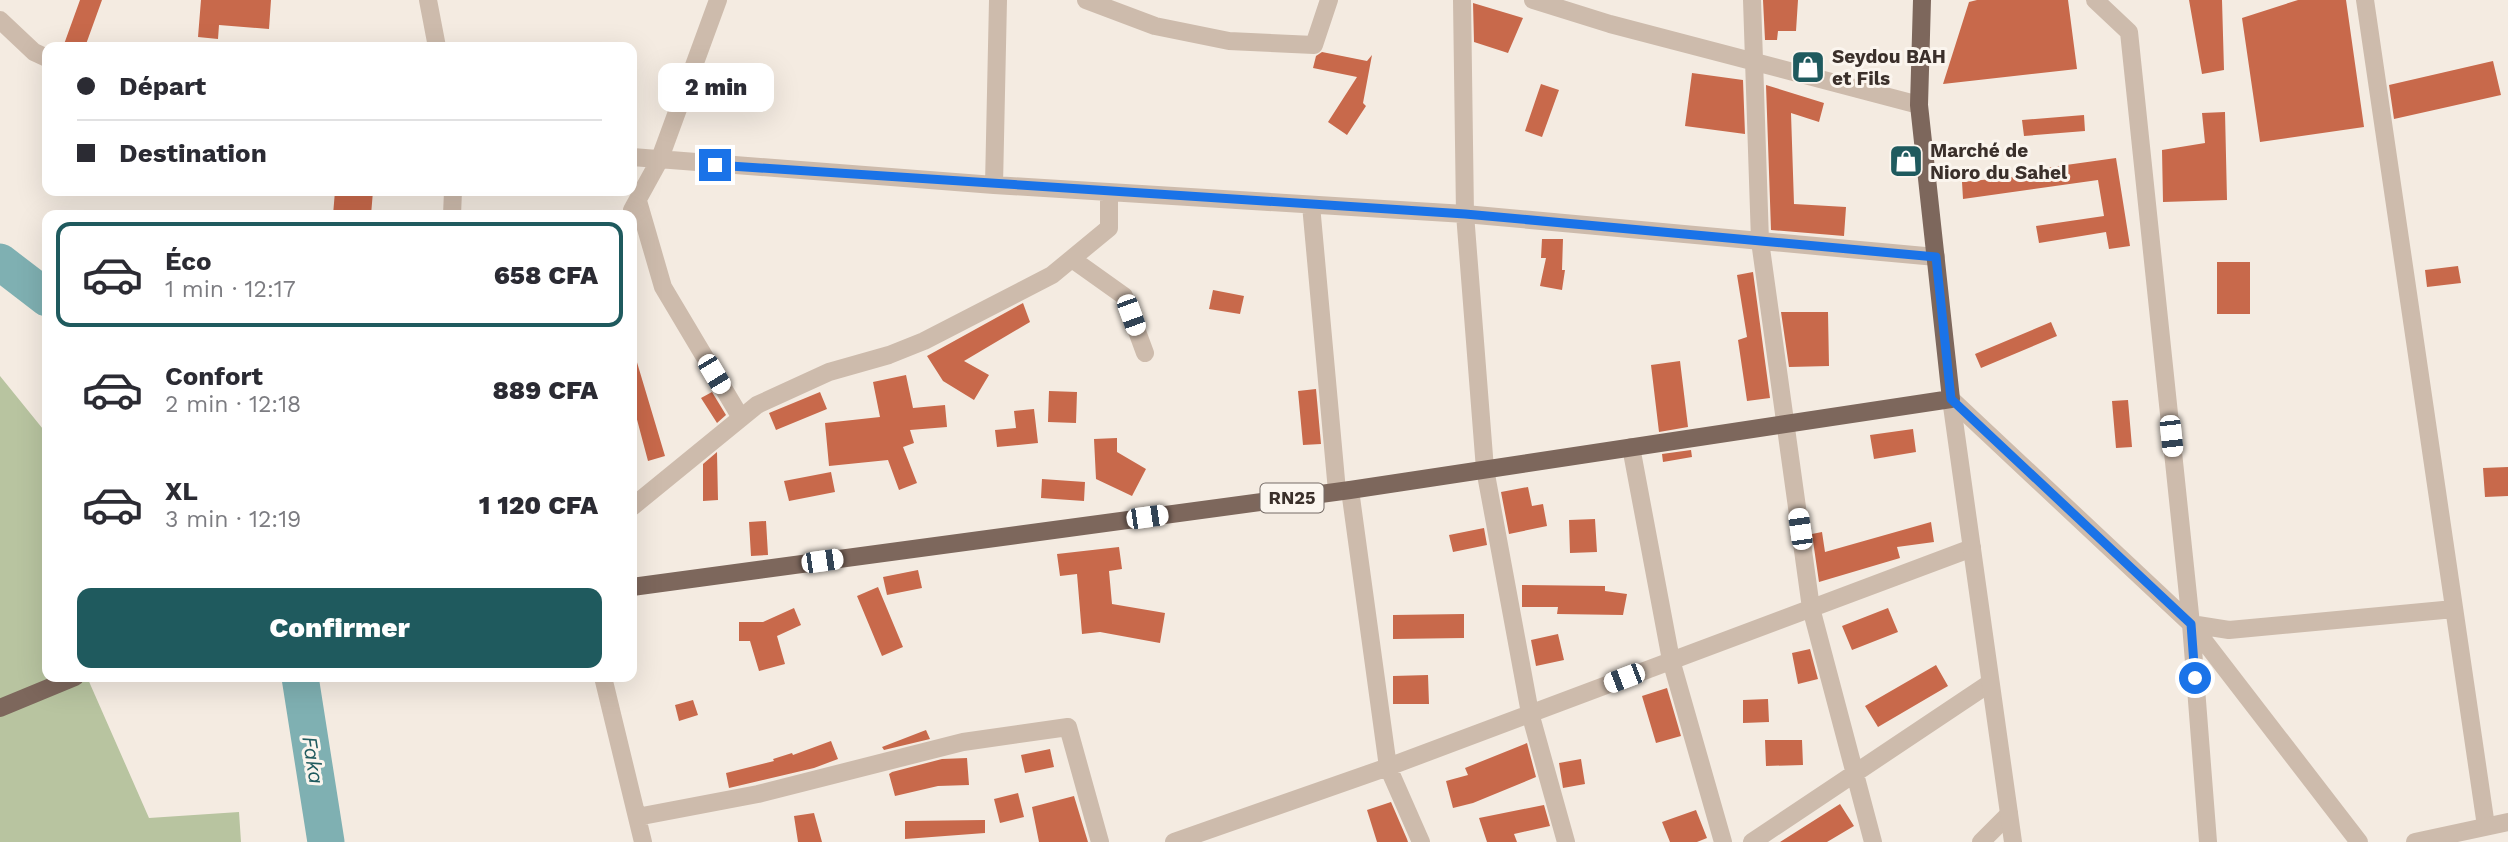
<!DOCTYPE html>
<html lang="fr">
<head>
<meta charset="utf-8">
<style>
	:root { --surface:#fff; --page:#f2f2f3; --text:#2b2b33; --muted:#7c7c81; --line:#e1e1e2; --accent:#1f5a5e }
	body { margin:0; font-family:"Work Sans",sans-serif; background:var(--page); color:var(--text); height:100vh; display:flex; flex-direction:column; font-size:26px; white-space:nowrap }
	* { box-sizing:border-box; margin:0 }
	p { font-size:23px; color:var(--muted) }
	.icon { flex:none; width:38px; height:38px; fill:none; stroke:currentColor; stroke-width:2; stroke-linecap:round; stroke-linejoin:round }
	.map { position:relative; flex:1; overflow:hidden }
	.sheet { position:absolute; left:42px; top:210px; width:595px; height:472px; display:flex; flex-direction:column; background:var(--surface); border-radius:14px; box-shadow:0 7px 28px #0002 }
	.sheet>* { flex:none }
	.guide { position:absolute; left:42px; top:42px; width:595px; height:154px; border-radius:14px; box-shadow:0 7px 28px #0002; display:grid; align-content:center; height:154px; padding:0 35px; background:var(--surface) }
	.end { position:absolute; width:32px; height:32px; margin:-16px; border:9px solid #1a73e8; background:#fff; box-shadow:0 0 0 4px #fff }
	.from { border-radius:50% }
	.bubble { position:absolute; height:49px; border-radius:14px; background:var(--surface); box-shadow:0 7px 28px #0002; font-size:23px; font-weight:800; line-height:49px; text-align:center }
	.car { position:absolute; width:21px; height:42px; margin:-21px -10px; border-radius:9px; box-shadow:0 0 5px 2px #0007; background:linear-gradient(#fff 24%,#345 0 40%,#fff 0 76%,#345 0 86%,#fff 0) }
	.guide b { display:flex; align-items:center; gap:24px; height:66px; font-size:26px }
	.guide b+b { border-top:2px solid var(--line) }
	.guide i { width:18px; height:18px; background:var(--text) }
	ul { padding:12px 0 0; list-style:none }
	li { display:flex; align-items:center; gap:21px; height:105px; margin:0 14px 10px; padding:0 21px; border:4px solid transparent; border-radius:14px }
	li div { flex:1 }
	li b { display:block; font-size:26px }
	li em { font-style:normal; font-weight:800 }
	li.selected { border-color:var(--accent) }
	li>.icon { width:63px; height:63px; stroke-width:1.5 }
	.action { display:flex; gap:14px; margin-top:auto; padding:14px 35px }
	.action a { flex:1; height:80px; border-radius:14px; background:var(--accent); color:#fff; font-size:28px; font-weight:800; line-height:80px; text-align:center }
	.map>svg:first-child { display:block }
</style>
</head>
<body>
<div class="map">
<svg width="2508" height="842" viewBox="0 0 2508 842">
	<rect width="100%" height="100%" fill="#f4ebe1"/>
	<path fill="#b8c4a0" d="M0 376 47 434V677H87L149 818 239 812 241 842H0Z"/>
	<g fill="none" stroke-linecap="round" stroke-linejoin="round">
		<path stroke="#7fb0b2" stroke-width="37" d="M0 262 47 298
			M300 677 326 842"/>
	</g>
	<path fill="#c8694b" d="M80 0H102L85 47H63Z
		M201 0H271L269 29 219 25 218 39 198 37Z
		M1763 0H1798L1796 31H1778L1777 40H1765Z
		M1977 0H2068L2077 69 1943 84 1969 2Z
		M2189 0H2222L2224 70 2202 74Z
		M2298 0H2346L2364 127 2260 142 2242 18Z
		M1473 3 1523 18 1508 53 1474 42Z
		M1322 52 1367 61 1372 55 1363 103 1366 106 1347 135 1328 122 1357 77 1313 68 1316 56Z
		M2493 61 2501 95 2394 119 2389 85Z
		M1692 73 1743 80 1745 134 1685 126Z
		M1541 84 1559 90 1542 137 1525 131Z
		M1766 85 1824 103 1819 122 1791 113 1794 204 1846 207 1844 236 1771 230Z
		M2225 112 2227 200 2163 202 2162 150 2205 143 2202 113Z
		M2084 115 2085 131 2024 136 2022 120Z
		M2116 158 2130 246 2109 249 2106 232 2039 243 2036 226 2104 216 2098 180 1963 199 1962 182 2031 175 2030 170Z
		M335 191H373L371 215H333Z
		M1542 239H1563L1562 270H1565L1562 290 1540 286 1546 258H1541Z
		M2217 262H2250V314H2217Z
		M2458 266 2461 283 2427 287 2425 270Z
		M1753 272 1770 398 1747 401 1738 340 1747 337 1737 275Z
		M1213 290 1244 296 1240 314 1209 309Z
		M1023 303 1030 322 964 361 989 375 974 400 943 381 927 356Z
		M1781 312H1828L1829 366 1789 367Z
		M2051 322 2057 336 1981 368 1975 354Z
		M632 359H636L665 456 648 461 635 412 632 413Z
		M1680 361 1688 427 1659 432 1651 365Z
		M906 375 913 408 945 405 947 427 910 430 914 443 903 447 917 483 899 490 888 460 829 466 825 423 880 417 873 382Z
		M1316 389 1321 444 1303 445 1298 391Z
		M1049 391 1077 392 1076 423 1048 422Z
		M712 392 726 415 717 423 701 398Z
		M820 392 827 409 776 430 769 413Z
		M2128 400 2132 447 2116 448 2112 401Z
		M1034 409 1038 443 997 447 995 430 1016 428 1014 411Z
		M1913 429 1916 452 1874 459 1870 435Z
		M1117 438V452L1146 469 1132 496 1096 479 1094 439Z
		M1691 450 1692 457 1663 462 1662 454Z
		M717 452 718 500 703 501V464Z
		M2508 467V496L2485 497 2483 468Z
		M831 472 835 492 789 501 784 481Z
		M1042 479 1085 482 1084 501 1041 498Z
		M1528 487 1532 506 1543 504 1547 526 1509 534 1501 492Z
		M1595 519 1597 552 1570 553 1569 520Z
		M766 521 768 555 751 556 749 522Z
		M1931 522 1934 542 1897 547 1900 558 1819 582 1812 534 1822 532 1825 552Z
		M1484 528 1487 545 1453 552 1449 535Z
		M1119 547 1122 569 1109 571 1112 604 1165 613 1160 643 1100 632 1082 634 1077 574 1060 576 1057 554Z
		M918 570 922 588 887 595 883 577Z
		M1522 585 1605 586V591L1627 594 1623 615 1557 614 1558 607H1522Z
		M878 587 903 647 882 656 857 596Z
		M794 608 801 625 777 636 785 664 759 671 750 641H739V622H763Z
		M1888 608 1898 632 1852 650 1842 626Z
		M1464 614V638L1393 639V615Z
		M1558 634 1564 660 1536 666 1531 640Z
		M1810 649 1818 679 1798 684 1792 653Z
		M1936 665 1948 686 1878 727 1865 706Z
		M1428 675 1429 704H1393V676Z
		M1667 688 1681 736 1656 743 1642 696Z
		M1768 699 1769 722 1743 723V700Z
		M693 700 698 715 679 721 675 705Z
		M926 730 930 739 884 750 882 747Z
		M1765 740H1802L1803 765 1766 766Z
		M831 741 838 759 814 768 729 788 726 773 774 761 773 759 792 753 793 755Z
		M1527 743 1536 777 1473 803 1453 808 1446 781 1468 775 1465 768Z
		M1050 749 1054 767 1025 773 1021 755Z
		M967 758 969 785 938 786 895 796 889 774 892 772 942 759Z
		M1581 759 1585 784 1563 788 1559 763Z
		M1018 793 1024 817 1000 823 994 799Z
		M1074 796 1088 842H1039L1032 807Z
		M1391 802 1407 839 1408 842H1377L1367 810Z
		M1840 804 1854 826 1827 842H1780Z
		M1544 805 1550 826 1514 834 1517 842H1487L1479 818Z
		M1696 810 1707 838 1697 842H1670L1662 822Z
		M814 813 822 842H798L794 816Z
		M985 820V833L905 839V821Z"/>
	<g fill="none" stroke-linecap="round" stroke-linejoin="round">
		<path stroke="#cdbbac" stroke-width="18" d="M428 0 437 47
			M1086 0 1155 26 1229 41 1314 45 1329 0
			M1462 0 1465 214 1485 469 1530 713 1566 842
			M1533 0 1610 24 1919 105
			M1752 0 1760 241 1811 608 1873 842
			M2095 0 2129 32 2191 624 2208 842
			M2365 0 2486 826
			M0 20 34 52 47 58
			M632 157 994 185 1465 214 1936 257
			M994 185 998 0
			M638 201 663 287 741 418
			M1311 205 1337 491
			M632 210 659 161 718 0
			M452 215 453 191
			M1072 259 1124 296 1145 353
			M1951 399 2191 624 2359 842
			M1631 447 1671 660 1723 842
			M1350 490 1388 767 1421 842
			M632 507 757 405 829 372 889 355 924 341 1052 275 1109 228V192
			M2191 624 2229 630 2454 609
			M603 677 643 842
			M637 817 758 794 963 742 1068 727 1100 842
			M1174 842 1388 767 1972 548
			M1752 842 1990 683
			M1981 842 2009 814"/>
		<path stroke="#cdbbac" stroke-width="18" d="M1951 399 2013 842
			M2415 842 2508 822"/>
		<path stroke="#7d675c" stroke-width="18" d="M632 587 1350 490 1951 399 1919 105 1922 0
			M0 708 75 677"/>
	</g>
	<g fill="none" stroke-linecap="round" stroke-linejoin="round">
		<path stroke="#1a73e8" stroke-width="9" d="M715 165 1465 214 1936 257 1951 399 2191 624 2195 678"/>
	</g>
	<defs>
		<g id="shop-square" transform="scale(1.75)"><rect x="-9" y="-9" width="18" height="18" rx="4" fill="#1f5a5e" stroke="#fbf5ee"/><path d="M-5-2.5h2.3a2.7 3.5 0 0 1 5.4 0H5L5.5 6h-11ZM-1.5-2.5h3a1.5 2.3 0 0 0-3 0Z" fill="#fff"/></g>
	</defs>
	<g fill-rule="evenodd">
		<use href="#shop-square" x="1808" y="67"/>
		<use href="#shop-square" x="1906" y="161"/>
	</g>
	<g text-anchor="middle" stroke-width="6" stroke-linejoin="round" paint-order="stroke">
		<rect fill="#fbf5ee" stroke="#756b66" stroke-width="2" x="1260.5" y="483.5" width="63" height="29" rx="5"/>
		<g font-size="18" font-weight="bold" fill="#3b302b">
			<text x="1292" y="504">RN25</text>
		</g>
		<g font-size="19" font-weight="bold" fill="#3b302b" stroke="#fbf5ee" text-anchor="start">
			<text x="1832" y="63">Seydou BAH<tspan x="1832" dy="22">et Fils</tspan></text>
			<text x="1930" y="157">Marché de<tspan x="1930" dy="22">Nioro du Sahel</tspan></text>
		</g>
		<g font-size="21" font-style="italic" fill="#1f5a5e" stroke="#fbf5ee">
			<text transform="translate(313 760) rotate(81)" y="7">Faka</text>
		</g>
	</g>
</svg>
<i class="end from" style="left:2195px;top:678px"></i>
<i class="end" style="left:715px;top:165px"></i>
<div class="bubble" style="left:658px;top:63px;width:116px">2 min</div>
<i class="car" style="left:1131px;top:315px;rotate:160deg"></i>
<i class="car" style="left:714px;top:374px;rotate:149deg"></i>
<i class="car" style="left:2171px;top:436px;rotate:174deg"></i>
<i class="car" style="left:1147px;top:517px;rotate:82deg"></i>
<i class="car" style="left:1800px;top:529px;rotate:352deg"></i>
<i class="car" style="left:822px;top:561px;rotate:82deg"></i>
<i class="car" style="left:1624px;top:678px;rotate:249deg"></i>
<div class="guide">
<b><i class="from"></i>Départ</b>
<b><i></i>Destination</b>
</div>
<section class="sheet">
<ul>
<li class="selected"><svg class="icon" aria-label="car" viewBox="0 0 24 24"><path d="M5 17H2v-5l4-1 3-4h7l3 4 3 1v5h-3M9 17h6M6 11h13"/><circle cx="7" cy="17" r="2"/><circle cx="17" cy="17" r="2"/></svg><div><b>Éco</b><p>1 min · 12:17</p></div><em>658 CFA</em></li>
<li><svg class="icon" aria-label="car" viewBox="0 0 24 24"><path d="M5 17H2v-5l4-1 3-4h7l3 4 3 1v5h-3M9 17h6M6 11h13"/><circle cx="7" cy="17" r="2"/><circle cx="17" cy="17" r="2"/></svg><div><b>Confort</b><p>2 min · 12:18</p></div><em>889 CFA</em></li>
<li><svg class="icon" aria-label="car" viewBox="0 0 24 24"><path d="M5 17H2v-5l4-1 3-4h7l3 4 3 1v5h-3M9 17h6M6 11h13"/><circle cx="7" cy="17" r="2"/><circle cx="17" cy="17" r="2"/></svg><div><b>XL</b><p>3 min · 12:19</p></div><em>1 120 CFA</em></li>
</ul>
<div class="action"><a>Confirmer</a></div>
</section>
</div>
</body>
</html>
